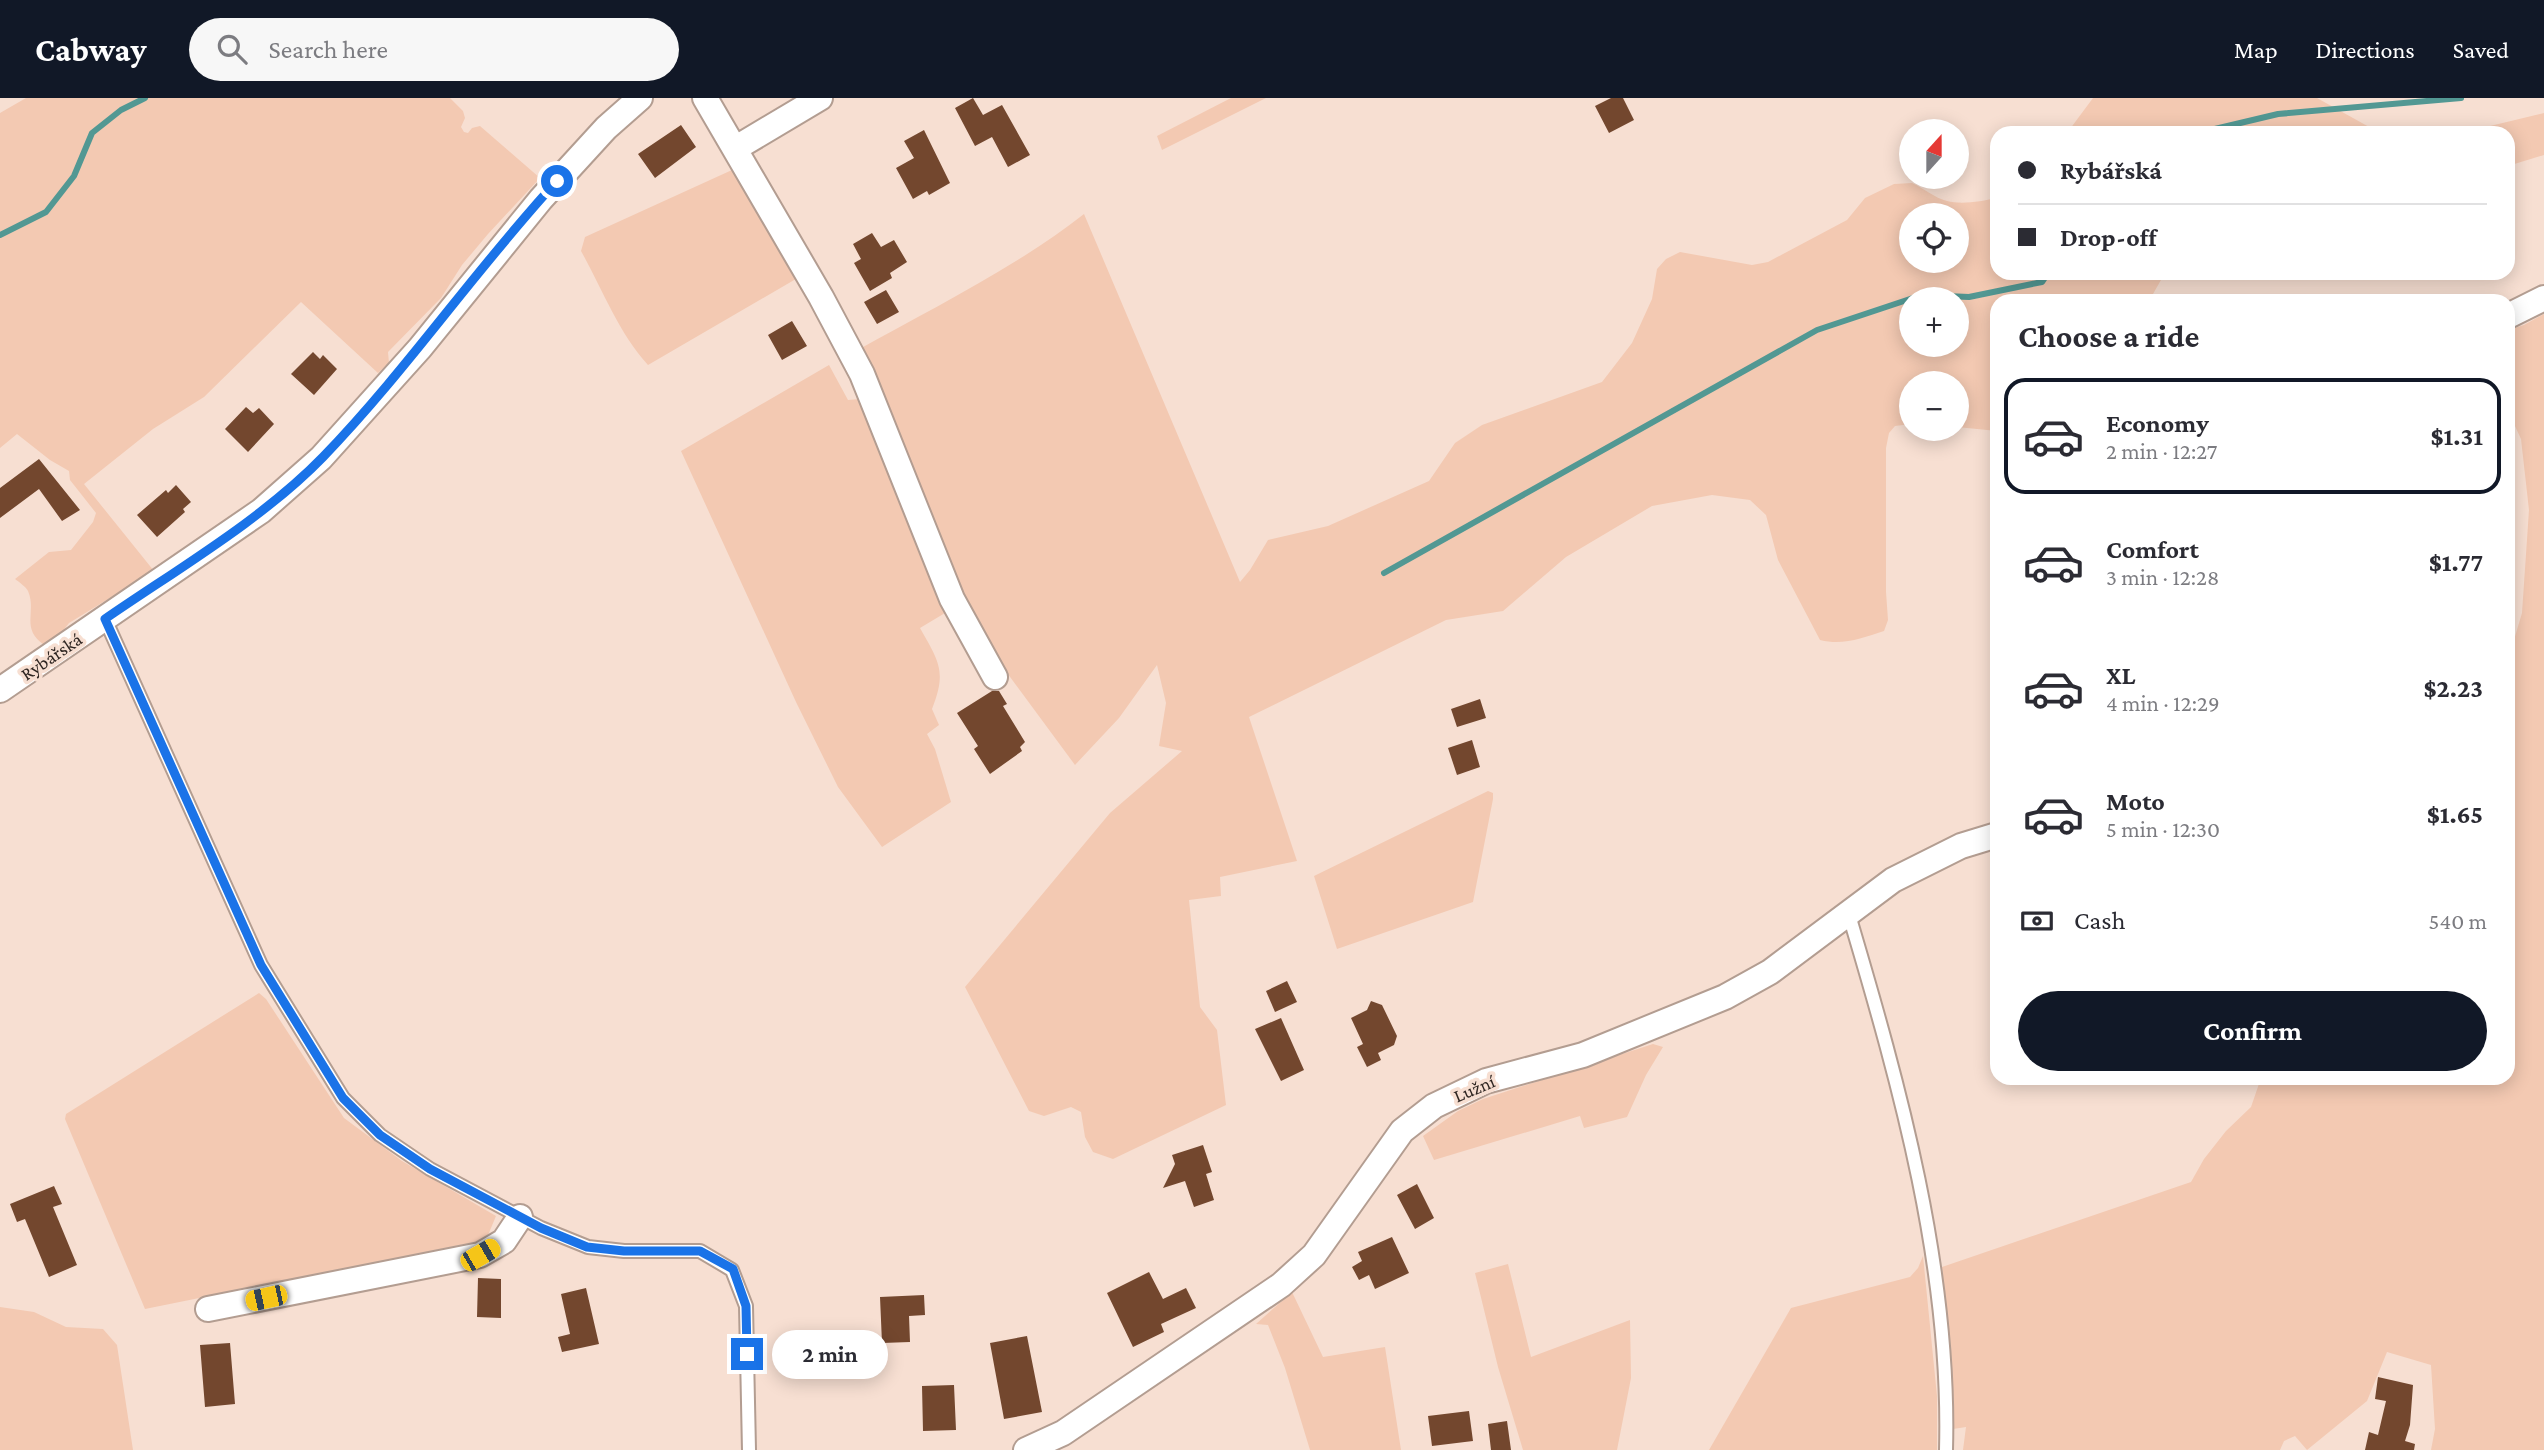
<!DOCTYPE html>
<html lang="en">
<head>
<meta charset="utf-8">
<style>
	:root { --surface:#fff; --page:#f7f7f7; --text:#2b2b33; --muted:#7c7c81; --line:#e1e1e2; --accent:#111827 }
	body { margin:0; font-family:"Crimson Pro",serif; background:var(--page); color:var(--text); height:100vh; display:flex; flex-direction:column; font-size:26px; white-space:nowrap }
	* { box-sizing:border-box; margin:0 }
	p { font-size:23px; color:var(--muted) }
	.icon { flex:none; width:38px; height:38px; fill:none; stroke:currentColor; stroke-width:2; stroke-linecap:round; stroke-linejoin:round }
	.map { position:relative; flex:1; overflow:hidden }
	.sheet { position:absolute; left:1990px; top:196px; width:525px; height:791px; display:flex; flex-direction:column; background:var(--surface); border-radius:21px; box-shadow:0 4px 18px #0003 }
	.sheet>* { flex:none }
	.top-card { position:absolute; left:1990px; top:28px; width:525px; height:154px; border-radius:21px; box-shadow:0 4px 18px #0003; display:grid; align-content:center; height:154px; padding:0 28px; background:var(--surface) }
	.needle { width:46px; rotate:21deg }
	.tools { position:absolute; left:1899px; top:21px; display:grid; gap:14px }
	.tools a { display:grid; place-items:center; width:70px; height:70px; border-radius:50%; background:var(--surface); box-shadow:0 4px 18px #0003; font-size:35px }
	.end { position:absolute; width:32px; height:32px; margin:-16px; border:9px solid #1a73e8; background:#fff; box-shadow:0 0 0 4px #fff }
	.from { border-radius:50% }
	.bubble { position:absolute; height:49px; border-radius:24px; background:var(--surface); box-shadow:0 4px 18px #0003; font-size:23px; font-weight:700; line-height:49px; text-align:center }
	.car { position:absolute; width:21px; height:42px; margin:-21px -10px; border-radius:9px; box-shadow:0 0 5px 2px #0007; background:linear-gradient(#f5c518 24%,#345 0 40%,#f5c518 0 76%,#345 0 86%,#f5c518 0) }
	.top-card b { display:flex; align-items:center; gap:24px; height:66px; font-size:26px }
	.top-card b+b { border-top:2px solid var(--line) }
	.top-card i { width:18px; height:18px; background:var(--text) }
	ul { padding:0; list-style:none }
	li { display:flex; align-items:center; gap:21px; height:116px; margin:0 14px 10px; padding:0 14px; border:4px solid transparent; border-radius:21px }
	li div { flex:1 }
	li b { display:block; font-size:26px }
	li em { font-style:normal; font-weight:700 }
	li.current { border-color:var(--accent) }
	li>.icon { width:63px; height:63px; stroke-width:1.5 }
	h2 { padding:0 28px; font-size:32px; line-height:84px }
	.pay { display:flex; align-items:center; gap:18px; height:77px; padding:0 28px; font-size:26px }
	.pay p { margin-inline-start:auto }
	.cta { display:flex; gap:14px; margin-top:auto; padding:14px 28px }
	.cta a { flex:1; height:80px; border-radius:42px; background:var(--accent); color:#fff; font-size:28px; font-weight:700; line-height:80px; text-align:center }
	header { display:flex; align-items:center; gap:42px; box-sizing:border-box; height:98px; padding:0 35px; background:var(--accent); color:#fff }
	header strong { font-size:33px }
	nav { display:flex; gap:38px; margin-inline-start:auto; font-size:24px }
	.search { width:490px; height:63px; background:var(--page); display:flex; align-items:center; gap:18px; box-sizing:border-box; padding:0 24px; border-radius:38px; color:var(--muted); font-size:26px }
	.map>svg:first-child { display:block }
</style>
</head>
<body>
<header>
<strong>Cabway</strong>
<div class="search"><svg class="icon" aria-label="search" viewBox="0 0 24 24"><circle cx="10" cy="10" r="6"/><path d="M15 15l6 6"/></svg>Search here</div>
<nav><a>Map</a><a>Directions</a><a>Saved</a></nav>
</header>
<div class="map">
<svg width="2544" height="1352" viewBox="0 0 2544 1352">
	<rect width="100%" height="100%" fill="#f7dfd2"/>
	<path fill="#f3c9b2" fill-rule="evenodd" d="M26 0H450L463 13 465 20 461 29 464 34 468 35 472 30 480 28 540 80 488 136 462 167 441 200 388 254 389 265 378 275 301 204 204 299 153 331 84 386 154 473 69 525 59 538 44 547C20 530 37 514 28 493 26 489 19 484 15 481L49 454 71 452 93 424 96 415 70 382 69 373 50 362 17 336 0 350V15Z
		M1231 0H1266L1162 52 1157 38Z
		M2093 0H2317L2380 35H2067Z
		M2544 15V57L2508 68V35H2461Z
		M732 72 801 178 648 267C618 234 603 192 581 153L585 139Z
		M1912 85C1923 90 1935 100 1947 103 1962 107 1982 103 1997 100V175H2165L2149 203H1997V333L1957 329 1956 285H1911V326L1895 328 1889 335 1886 350V494L1888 522 1884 533C1862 540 1843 548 1820 542L1778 462 1766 417 1750 402 1712 397 1652 408 1566 459 1503 513 1446 522 1249 619 1297 763 1220 779 1221 798 1189 802 1200 909 1217 932 1226 1007 1113 1061 1093 1054 1085 1039 1081 1014 1071 1009 1044 1018 1029 1013 965 889 1110 715 1182 653 1159 648 1166 605 1157 567 1119 620 1075 667 982 541 856 253C933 210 1015 170 1084 116L1240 484 1250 472 1268 442 1328 428 1429 383 1455 345 1482 327 1602 284 1632 245 1652 201 1657 171 1666 161 1680 154 1752 167 1768 164 1847 122 1865 100 1894 86ZM1911 117H1956V163H1911ZM1911 201H1956V247H1911Z
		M2544 216V1352H2431L2435 1331 2431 1267 2387 1254 2367 1303 2307 1352 2295 1338 2284 1343 2280 1352H1963L1966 1329 1953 1331 1942 1169 2191 1084 2204 1061 2226 1033 2251 1009 2261 980H2508V562L2522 515 2529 412 2521 341 2515 328 2508 323V232L2524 227Z
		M829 267 848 302 860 301 950 512 920 530C939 564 947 573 932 611L939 627 927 636 935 651 951 704 882 749 838 689 796 604 681 353Z
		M1488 693 1493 695V701L1473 804 1337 851 1314 778Z
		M259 895 266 901 344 1020 402 1063 496 1118 486 1142 145 1211 65 1021 66 1016Z
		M1653 946 1663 949 1646 977 1627 1019 1584 1030 1580 1018 1434 1062 1423 1038 1458 1013 1483 1001Z
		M1923 1158 1937 1298V1352H1709L1791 1210 1910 1179 1918 1170Z
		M1508 1166 1531 1259 1630 1222 1631 1280 1617 1352H1523L1498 1269 1475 1175Z
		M1292 1194 1323 1259 1385 1249 1401 1352H1310L1285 1270 1268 1227 1256 1226Z
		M0 1209 34 1214 66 1229 103 1231 117 1247 133 1352H0Z"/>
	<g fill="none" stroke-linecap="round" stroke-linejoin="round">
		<path stroke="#529893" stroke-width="6" d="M2198 35 2278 16 2461 0
			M0 137 46 114 74 78 92 35 121 12 145 0
			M1384 475 1817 232 1922 197 1969 199 2042 184 2048 175"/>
	</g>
	<path fill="#73472e" d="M973 0 983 17 1002 7 1030 57 1008 69 992 39 975 48 955 10Z
		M1611 0H1623L1634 22 1609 35 1595 8Z
		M681 27 696 49 655 80 638 56Z
		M924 32 950 85 929 97 927 93 913 101 896 70 914 60 904 43Z
		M872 135 881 149 894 142 907 164 890 175 892 180 870 193 854 165 861 161 853 146Z
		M886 192 899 214 877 226 864 204Z
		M792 223 807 248 782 262 768 237Z
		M313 254 320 261 323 257 337 271 314 297 291 276Z
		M246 309 253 315 259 310 274 326 248 354 225 331Z
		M39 361 80 412 62 423 39 391 0 420V390Z
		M176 387 191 404 183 411 185 414 157 439 137 417 166 392 168 395Z
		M992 593H999L1007 606 1003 608 1025 644 1020 649 1022 653 990 676 974 651 978 648 957 615Z
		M1480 601 1486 620 1457 629 1451 611Z
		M1472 642 1480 669 1457 677 1448 650Z
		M1287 883 1297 904 1275 914 1266 893Z
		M1371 903 1382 907 1397 938 1394 947 1378 955 1381 962 1367 969 1357 949 1363 946 1351 920 1367 912Z
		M1281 920 1304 972 1281 983 1255 931Z
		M1203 1047 1212 1074 1206 1076 1214 1102 1194 1109 1185 1083 1163 1090 1175 1066 1172 1057Z
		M1417 1086 1434 1120 1415 1131 1397 1097Z
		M54 1088 62 1106 53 1109 77 1167 49 1179 25 1121 17 1124 10 1106Z
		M1392 1139 1409 1175 1375 1191 1369 1177 1359 1182 1352 1169 1362 1163 1358 1154Z
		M1149 1174 1163 1201 1186 1190 1196 1210 1161 1226 1164 1234 1133 1249 1107 1195Z
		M478 1180 501 1181V1220L477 1219Z
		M586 1190 599 1246 562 1254 558 1239 570 1236 561 1196Z
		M924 1197 925 1217 909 1218 910 1244 882 1245 880 1199Z
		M1027 1238 1042 1314 1004 1321 990 1245Z
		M230 1245 235 1306 205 1309 200 1247Z
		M2378 1279 2413 1287 2410 1327 2405 1343 2415 1346 2414 1352H2365L2369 1334 2378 1337 2386 1303 2375 1301Z
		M954 1287 956 1332 923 1333 922 1288Z
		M1469 1313 1473 1343 1432 1348 1428 1318Z
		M1507 1323 1511 1352H1491L1488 1326Z"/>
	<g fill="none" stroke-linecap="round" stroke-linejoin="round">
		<g stroke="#b39d91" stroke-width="16">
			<path id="lane" d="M105 521 261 867 343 1000 380 1037 430 1071 541 1130 588 1149 624 1153H700L732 1172 746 1208 749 1352
				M1849 817C1900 989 1951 1171 1946 1352"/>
		</g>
		<g stroke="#b39d91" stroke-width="28">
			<path id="street" d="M705 0 821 199 862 276 952 501 995 579
				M736 50 820 0
				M2508 218 2544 200
				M0 592 261 413 321 360 420 250 541 101 606 30 640 0
				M208 1211 480 1157 504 1143 520 1119
				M1026 1352 1063 1335 1281 1187 1314 1157 1402 1033 1434 1008 1486 983 1583 957 1725 899 1770 874 1893 782 1961 748 1997 737"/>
		</g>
		<use href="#lane" stroke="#fff" stroke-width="12"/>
		<use href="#street" stroke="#fff" stroke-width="24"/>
	</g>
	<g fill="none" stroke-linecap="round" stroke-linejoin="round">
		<path stroke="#1a73e8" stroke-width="9" d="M557 83C475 172 407 272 323 359 263 421 176 472 105 521L261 867 343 1000 380 1037 430 1071 541 1130 587 1149 624 1153H700L733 1171 746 1208 747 1256"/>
	</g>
	<g text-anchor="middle" stroke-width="7" stroke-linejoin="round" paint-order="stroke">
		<g font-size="19" fill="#2e2521" stroke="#f7dfd2">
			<text transform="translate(51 558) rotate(-34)" y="7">Rybářská</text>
			<text transform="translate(1474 990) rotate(-23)" y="7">Lužní</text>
		</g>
	</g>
</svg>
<div class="tools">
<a><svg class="needle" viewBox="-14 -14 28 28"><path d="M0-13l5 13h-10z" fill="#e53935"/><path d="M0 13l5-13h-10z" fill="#7c7c81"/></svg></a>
<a><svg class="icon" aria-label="locate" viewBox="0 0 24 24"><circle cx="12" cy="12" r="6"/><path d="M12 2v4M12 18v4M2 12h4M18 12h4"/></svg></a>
<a>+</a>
<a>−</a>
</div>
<i class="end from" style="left:557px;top:83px"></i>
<i class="end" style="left:747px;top:1256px"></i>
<div class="bubble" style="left:772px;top:1232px;width:116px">2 min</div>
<i class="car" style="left:480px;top:1157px;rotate:60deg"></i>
<i class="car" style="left:266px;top:1200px;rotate:258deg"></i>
<div class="top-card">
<b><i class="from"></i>Rybářská</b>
<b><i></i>Drop-off</b>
</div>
<section class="sheet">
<h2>Choose a ride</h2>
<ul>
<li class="current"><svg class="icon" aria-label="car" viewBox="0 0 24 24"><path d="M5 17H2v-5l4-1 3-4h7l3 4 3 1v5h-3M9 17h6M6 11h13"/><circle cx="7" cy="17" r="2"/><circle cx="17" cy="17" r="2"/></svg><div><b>Economy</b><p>2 min · 12:27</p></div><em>$1.31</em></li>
<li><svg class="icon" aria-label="car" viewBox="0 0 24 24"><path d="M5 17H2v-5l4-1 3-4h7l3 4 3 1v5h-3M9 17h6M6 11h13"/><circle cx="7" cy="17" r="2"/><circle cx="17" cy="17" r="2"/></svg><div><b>Comfort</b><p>3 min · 12:28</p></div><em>$1.77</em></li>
<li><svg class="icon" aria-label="car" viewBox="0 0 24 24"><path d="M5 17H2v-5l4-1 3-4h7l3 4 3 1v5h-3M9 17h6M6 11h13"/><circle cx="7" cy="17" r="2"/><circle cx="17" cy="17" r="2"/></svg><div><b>XL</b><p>4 min · 12:29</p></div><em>$2.23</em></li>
<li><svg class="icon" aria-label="car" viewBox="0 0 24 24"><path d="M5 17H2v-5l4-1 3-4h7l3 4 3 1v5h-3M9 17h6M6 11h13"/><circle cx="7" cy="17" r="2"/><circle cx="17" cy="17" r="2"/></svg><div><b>Moto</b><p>5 min · 12:30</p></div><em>$1.65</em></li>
</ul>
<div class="pay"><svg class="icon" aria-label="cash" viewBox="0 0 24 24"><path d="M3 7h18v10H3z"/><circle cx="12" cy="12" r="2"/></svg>Cash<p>540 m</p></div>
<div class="cta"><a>Confirm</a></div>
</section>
</div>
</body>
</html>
